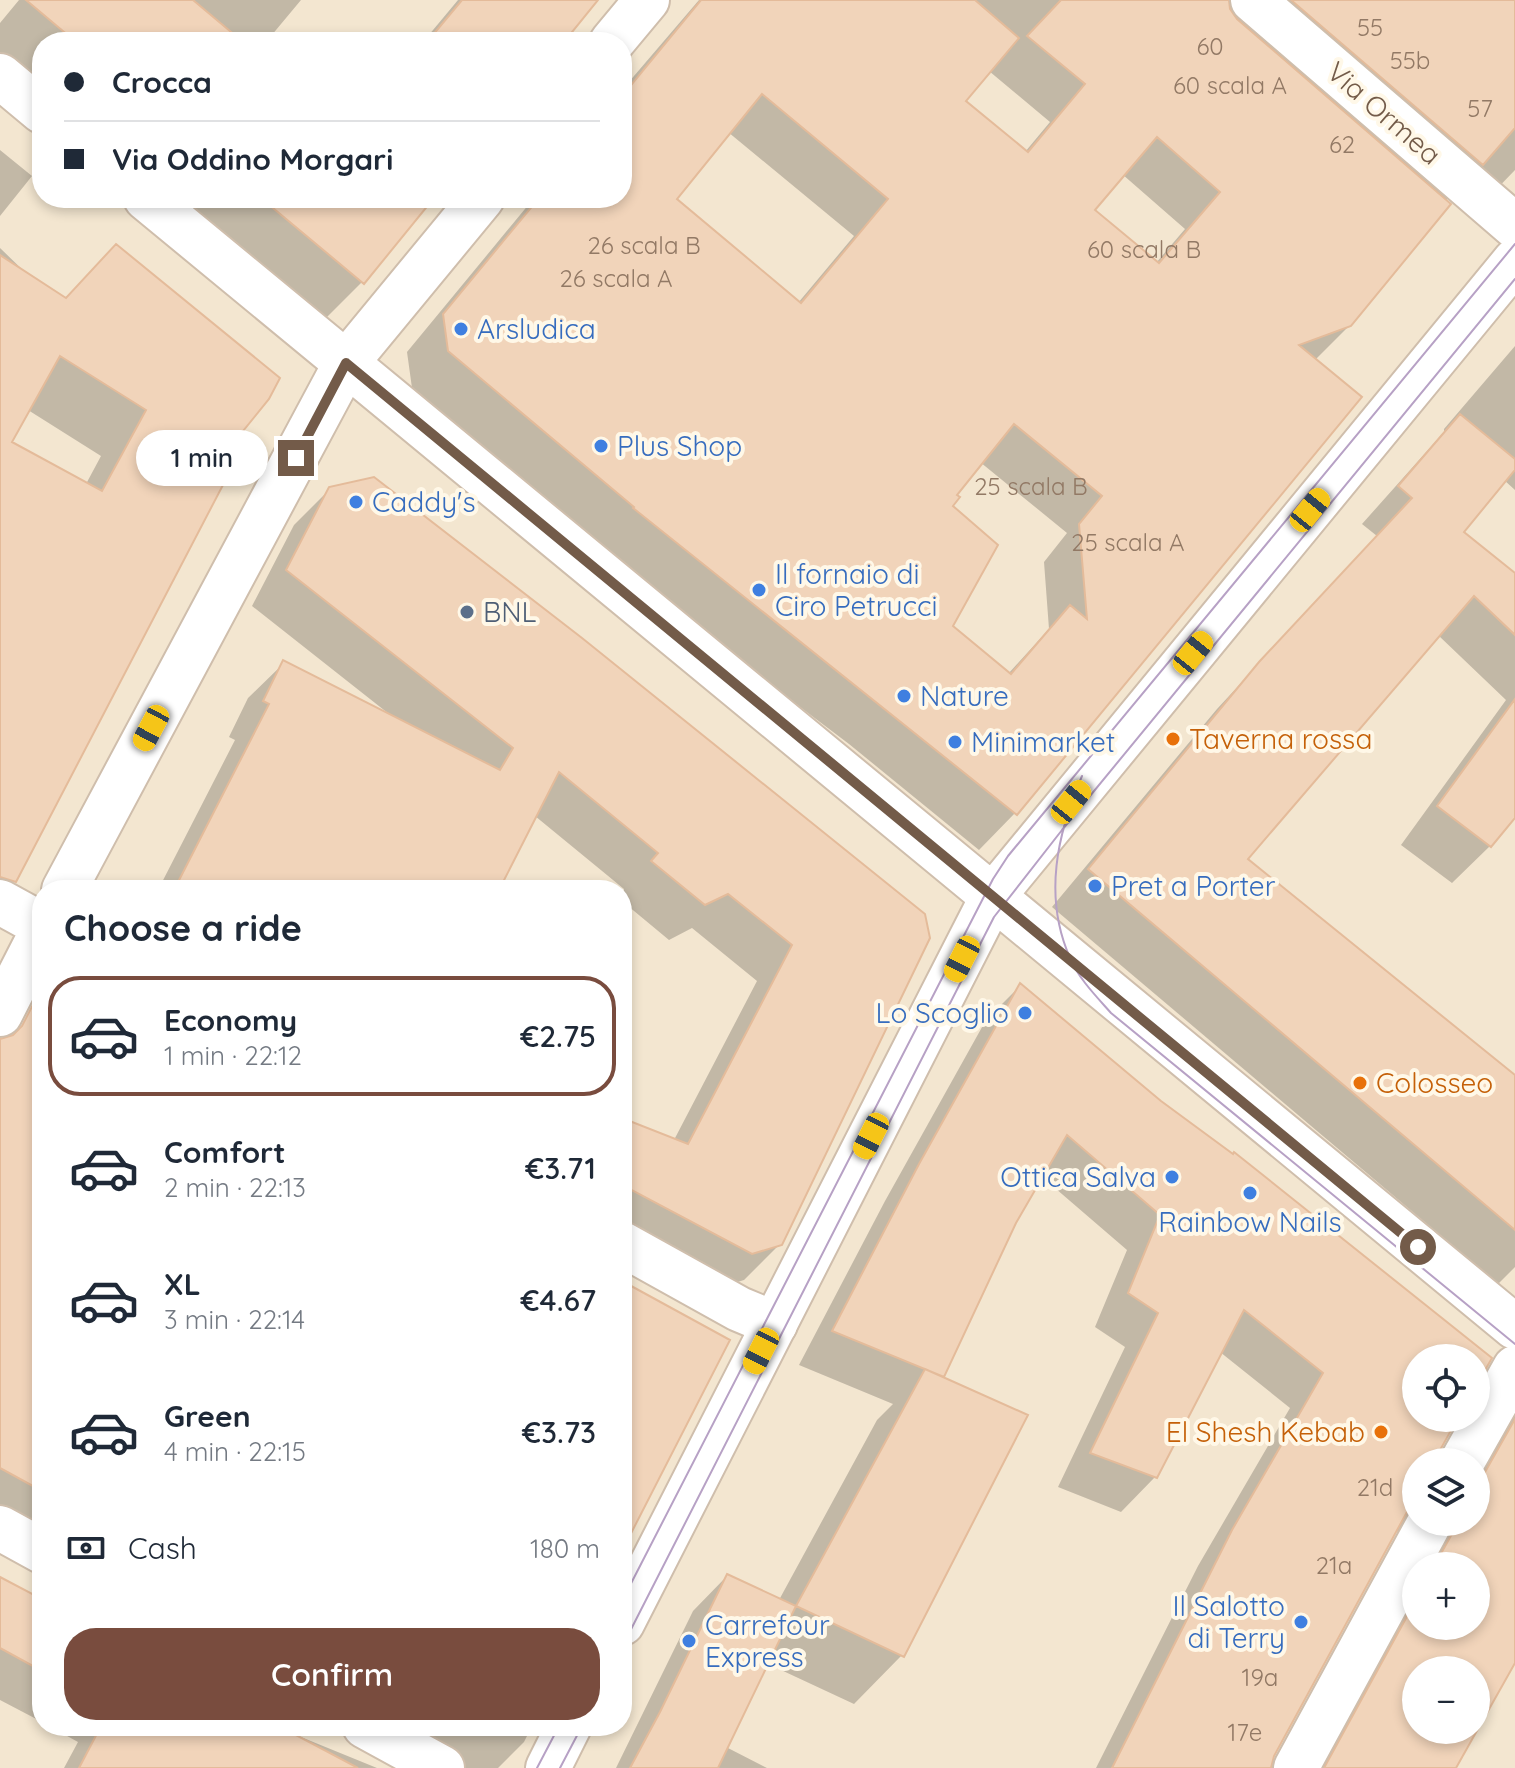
<!DOCTYPE html>
<html lang="en">
<head>
<meta charset="utf-8">
<style>
	:root { --surface:#fff; --page:#f2f2f3; --text:#1f2937; --muted:#747a83; --line:#e0e1e3; --accent:#794c3e }
	body { margin:0; font-family:Quicksand,sans-serif; background:var(--page); color:var(--text); height:100vh; display:flex; flex-direction:column; font-size:30px; white-space:nowrap }
	* { box-sizing:border-box; margin:0 }
	p { font-size:26px; color:var(--muted) }
	.icon { flex:none; width:44px; height:44px; fill:none; stroke:currentColor; stroke-width:2; stroke-linecap:round; stroke-linejoin:round }
	.map { position:relative; flex:1; overflow:hidden }
	.side { position:absolute; left:32px; top:880px; width:600px; height:856px; display:flex; flex-direction:column; background:var(--surface); border-radius:32px; box-shadow:0 4px 12px #0003 }
	.side>* { flex:none }
	.top-card { position:absolute; left:32px; top:32px; width:600px; height:176px; border-radius:32px; box-shadow:0 4px 12px #0003; display:grid; align-content:center; height:176px; padding:0 32px; background:var(--surface) }
	.tools { position:absolute; left:1402px; top:1344px; display:grid; gap:16px }
	.tools a { display:grid; place-items:center; width:88px; height:88px; border-radius:50%; background:var(--surface); box-shadow:0 4px 12px #0003; font-size:40px }
	.end { position:absolute; width:36px; height:36px; margin:-18px; border:10px solid #735b49; background:#fff; box-shadow:0 0 0 4px #fff }
	.from { border-radius:50% }
	.bubble { position:absolute; height:56px; border-radius:28px; background:var(--surface); box-shadow:0 4px 12px #0003; font-size:26px; font-weight:600; line-height:56px; text-align:center }
	.car { position:absolute; width:24px; height:48px; margin:-24px -12px; border-radius:10px; box-shadow:0 0 6px 2px #0007; background:linear-gradient(#f5c518 24%,#345 0 40%,#f5c518 0 76%,#345 0 86%,#f5c518 0) }
	.top-card b { display:flex; align-items:center; gap:28px; height:76px; font-size:30px }
	.top-card b+b { border-top:2px solid var(--line) }
	.top-card i { width:20px; height:20px; background:var(--text) }
	ul { padding:0; list-style:none }
	li { display:flex; align-items:center; gap:24px; height:120px; margin:0 16px 12px; padding:0 16px; border:4px solid transparent; border-radius:32px }
	li div { flex:1 }
	li b { display:block; font-size:30px }
	li em { font-style:normal; font-weight:600 }
	li.selected { border-color:var(--accent) }
	li>.icon { width:72px; height:72px; stroke-width:1.5 }
	h2 { padding:0 32px; font-size:36px; line-height:96px }
	.pay { display:flex; align-items:center; gap:20px; height:88px; padding:0 32px; font-size:30px }
	.pay p { margin-inline-start:auto }
	.button { display:flex; gap:16px; margin-top:auto; padding:16px 32px }
	.button a { flex:1; height:92px; border-radius:32px; background:var(--accent); color:#fff; font-size:32px; font-weight:600; line-height:92px; text-align:center }
	.map>svg:first-child { display:block }
</style>
</head>
<body>
<div class="map">
<svg width="1515" height="1768" viewBox="0 0 1515 1768">
	<rect width="100%" height="100%" fill="#fcf4e2"/>
	<path fill="#f3e6d0" fill-rule="evenodd" d="M0 0H1515V1768H0ZM42 42H622V198H42ZM42 890H622V1726H42ZM1416 1358H1476V1418H1416ZM1416 1462H1476V1522H1416ZM1416 1566H1476V1626H1416ZM1416 1670H1476V1730H1416Z"/>
	<path fill="#0003" fill-rule="evenodd" d="M19 0H301L266 42H42V91L0 55V23Z
		M458 0H595L561 42H423Z
		M699 0H1515V170L1487 199 1465 181 1445 201 1350 325 1315 360 1015 813 979 850 849 744 751 670 412 388 407 352 534 198H622V90ZM989 71 1050 122 1025 152 963 102ZM728 132 854 236 798 303 674 199ZM1122 174 1185 229 1156 263 1092 210ZM980 462 1067 533 1044 562 1049 629 1008 674 950 626V506L954 496Z
		M0 150 32 176 0 216Z
		M170 198H432L362 282 320 324Z
		M117 246 223 452 24 864 0 887V248L30 277 64 299ZM28 410 101 456 86 484 9 442Z
		M1515 346V490L1504 480 1461 532 1515 575V815L1490 846 1452 883 1401 845 1506 700 1438 635 1245 860 1515 1078V1267L1498 1284 1052 907 1217 709 1377 536 1362 524 1444 432V429Z
		M330 489 923 915 780 1244 744 1280 715 1289 622 1239V1119L674 1140 757 981 692 928 669 940 622 901 624 889 535 816 496 890H158L235 740 229 737 248 698 284 663 389 714 252 606 294 525Z
		M1020 986 1460 1358H1416V1418H1456L1438 1450 1435 1462H1416V1522H1476V1465L1489 1442 1515 1416V1659L1476 1728V1670H1416V1730H1475L1453 1768H1311L1416 1575V1626H1476V1566H1419L1408 1534 1395 1531 1272 1755 1269 1768H1096L1198 1566 1290 1408 1220 1352 1155 1477 1121 1512 1058 1487 1125 1347 1095 1327 1127 1250 1041 1176 1014 1222 940 1378 902 1655 854 1704 766 1663 726 1747 767 1768H616L693 1611 727 1576 779 1600 877 1420 893 1404 799 1365 885 1201 986 1020Z
		M42 1023V1560L0 1537V1071Z
		M0 1580 42 1602V1722L0 1700Z
		M49 1726H274L377 1768H64L78 1742Z
		M353 1726H532L524 1742 498 1768H404Z"/>
	<path fill="#f1d4ba" stroke="#e4bb9a" stroke-width="2" fill-rule="evenodd" d="M26 0H193L243 42H76Z
		M462 0H598L564 42H427Z
		M701 0H975L1019 38 966 101 1028 152 1085 84 1027 36 1061 0H1229L1230 9 1237 19 1451 204 1351 326 1299 345 1362 397 1017 815 633 508 634 507 448 351 443 314 539 198H622V96ZM762 94 888 199 801 303 677 199ZM1157 137 1220 192 1159 263 1095 210ZM1014 424 1102 496 1079 524 1087 619 1070 605 1011 674 953 626 998 545 953 506 960 497 957 495Z
		M1291 0H1515V128L1483 165Z
		M261 198H434L364 284Z
		M116 244 280 378 269 399 226 452 236 460 16 882 0 877V255L66 298ZM60 356 146 410 102 491 12 442Z
		M1460 414 1515 459V470L1464 532 1515 573V635L1474 596 1248 859 1515 1075V1230L1088 869 1259 662 1412 498 1398 486Z
		M374 477 582 638 925 914 930 938 782 1245 752 1254 622 1185V1118L688 1144 792 945 728 894 705 905 651 861 658 853 559 772 499 890H174L269 704 263 701 283 660 500 770 513 748 286 570 329 487Z
		M1515 699V818L1491 847 1437 806Z
		M1020 983 1161 1101 1233 1154 1234 1152 1492 1358 1476 1386V1358H1416V1418H1458L1440 1450 1437 1462H1416V1502L1408 1510 1274 1756 1271 1768H1112L1232 1530 1323 1373 1244 1310 1157 1478 1090 1453 1158 1313 1128 1293 1160 1215 1067 1135 1016 1223 944 1377 832 1331 919 1164Z
		M42 987V1491L0 1468V1039L13 1035 22 1026Z
		M622 1281 730 1340 622 1551Z
		M925 1369 1028 1415 904 1657 796 1606Z
		M1515 1419V1663L1456 1768H1324L1416 1600V1626H1476V1566H1434L1452 1534 1455 1522H1476V1482L1484 1474ZM1416 1670H1476V1730H1416Z
		M727 1574 796 1606 718 1768H630L660 1712Z
		M0 1577 42 1599V1671L0 1648Z
		M101 1726H279L358 1768H79Z"/>
	<g fill="none" stroke-linecap="round" stroke-linejoin="round">
		<g stroke="#cfbeac" stroke-width="48">
			<path id="minor" d="M1253 0 1515 226
				M612 42 647 0
				M64 890 346 363 482 198
				M0 902 42 925
				M0 1014 42 932
				M622 1244 739 1309 775 1324
				M1462 1462 1515 1368
				M0 1528 42 1551
				M365 1726 442 1768
				M1296 1768 1430 1522"/>
		</g>
		<g stroke="#cfbeac" stroke-width="48">
			<path id="tertiary" d="M0 76 42 111
				M146 198 1515 1327
				M622 1623 993 896 1515 261
				M548 1768 569 1726"/>
		</g>
		<use href="#minor" stroke="#fff" stroke-width="44"/>
		<use href="#tertiary" stroke="#fff" stroke-width="44"/>
		<path stroke="#b7a1c5" stroke-width="2" d="M1082 776C1057 834 1043 897 1070 958 1079 979 1096 996 1111 1013L1515 1344
			M622 1601 993 879 1008 856 1515 244
			M622 1647 994 917 1062 830 1515 279
			M537 1768 559 1726
			M560 1768 582 1726"/>
	</g>
	<g fill="none" stroke-linecap="round" stroke-linejoin="round">
		<path stroke="#735b49" stroke-width="10" d="M296 458 346 363 1418 1247"/>
	</g>
	<g fill="#3f7fe0" stroke="#fff8e8" stroke-width="3">
		<circle cx="461" cy="329" r="8"/>
		<circle cx="601" cy="446" r="8"/>
		<circle cx="356" cy="502" r="8"/>
		<circle cx="759" cy="590" r="8"/>
		<circle cx="904" cy="696" r="8"/>
		<circle cx="955" cy="742" r="8"/>
		<circle cx="1095" cy="886" r="8"/>
		<circle cx="1025" cy="1013" r="8"/>
		<circle cx="1172" cy="1177" r="8"/>
		<circle cx="1250" cy="1193" r="8"/>
		<circle cx="1301" cy="1622" r="8"/>
		<circle cx="689" cy="1641" r="8"/>
	</g>
	<circle fill="#5c6f8a" stroke="#fff8e8" stroke-width="3" cx="467" cy="612" r="8"/>
	<g fill="#e8710a" stroke="#fff8e8" stroke-width="3">
		<circle cx="1173" cy="739" r="8"/>
		<circle cx="1360" cy="1083" r="8"/>
		<circle cx="1381" cy="1432" r="8"/>
	</g>
	<g text-anchor="middle" stroke-width="8" stroke-linejoin="round" paint-order="stroke">
		<g font-size="24" fill="#927965">
			<text x="1370" y="36">55</text>
			<text x="1210" y="55">60</text>
			<text x="1410" y="69">55b</text>
			<text x="1230" y="94">60 scala A</text>
			<text x="1480" y="117">57</text>
			<text x="1342" y="153">62</text>
			<text x="644" y="254">26 scala B</text>
			<text x="1144" y="258">60 scala B</text>
			<text x="616" y="287">26 scala A</text>
			<text x="1031" y="495">25 scala B</text>
			<text x="1128" y="551">25 scala A</text>
			<text x="1375" y="1496">21d</text>
			<text x="1334" y="1574">21a</text>
			<text x="1260" y="1686">19a</text>
			<text x="1245" y="1741">17e</text>
		</g>
		<g font-size="28" fill="#735b49" stroke="#fff8e8">
			<text transform="translate(1384 113) rotate(41)" y="10">Via Ormea</text>
		</g>
		<g font-size="28" fill="#366cbe" stroke="#fff8e8" text-anchor="start">
			<text x="477" y="339">Arsludica</text>
			<text x="617" y="456">Plus Shop</text>
			<text x="372" y="512">Caddy's</text>
			<text x="775" y="584">Il fornaio di<tspan x="775" dy="32">Ciro Petrucci</tspan></text>
			<text x="920" y="706">Nature</text>
			<text x="971" y="752">Minimarket</text>
			<text x="1111" y="896">Pret a Porter</text>
			<text x="1009" y="1023" text-anchor="end">Lo Scoglio</text>
			<text x="1156" y="1187" text-anchor="end">Ottica Salva</text>
			<text x="1250" y="1232" text-anchor="middle">Rainbow Nails</text>
			<text x="1285" y="1616" text-anchor="end">Il Salotto<tspan x="1285" dy="32">di Terry</tspan></text>
			<text x="705" y="1635">Carrefour<tspan x="705" dy="32">Express</tspan></text>
		</g>
		<g font-size="28" fill="#4e5e75" stroke="#fff8e8" text-anchor="start">
			<text x="483" y="622">BNL</text>
		</g>
		<g font-size="28" fill="#c56008" stroke="#fff8e8" text-anchor="start">
			<text x="1189" y="749">Taverna rossa</text>
			<text x="1376" y="1093">Colosseo</text>
			<text x="1365" y="1442" text-anchor="end">El Shesh Kebab</text>
		</g>
	</g>
</svg>
<div class="tools">
<a><svg class="icon" aria-label="locate" viewBox="0 0 24 24"><circle cx="12" cy="12" r="6"/><path d="M12 2v4M12 18v4M2 12h4M18 12h4"/></svg></a>
<a><svg class="icon" aria-label="layers" viewBox="0 0 24 24"><path d="M12 4l9 5-9 5-9-5zM3 14l9 5 9-5"/></svg></a>
<a>+</a>
<a>−</a>
</div>
<i class="end from" style="left:1418px;top:1247px"></i>
<i class="end" style="left:296px;top:458px"></i>
<div class="bubble" style="left:136px;top:430px;width:132px">1 min</div>
<i class="car" style="left:1310px;top:510px;rotate:39deg"></i>
<i class="car" style="left:1193px;top:653px;rotate:39deg"></i>
<i class="car" style="left:151px;top:728px;rotate:208deg"></i>
<i class="car" style="left:1071px;top:802px;rotate:39deg"></i>
<i class="car" style="left:962px;top:959px;rotate:207deg"></i>
<i class="car" style="left:871px;top:1136px;rotate:207deg"></i>
<i class="car" style="left:761px;top:1351px;rotate:207deg"></i>
<div class="top-card">
<b><i class="from"></i>Crocca</b>
<b><i></i>Via Oddino Morgari</b>
</div>
<section class="side">
<h2>Choose a ride</h2>
<ul>
<li class="selected"><svg class="icon" aria-label="car" viewBox="0 0 24 24"><path d="M5 17H2v-5l4-1 3-4h7l3 4 3 1v5h-3M9 17h6M6 11h13"/><circle cx="7" cy="17" r="2"/><circle cx="17" cy="17" r="2"/></svg><div><b>Economy</b><p>1 min · 22:12</p></div><em>€2.75</em></li>
<li><svg class="icon" aria-label="car" viewBox="0 0 24 24"><path d="M5 17H2v-5l4-1 3-4h7l3 4 3 1v5h-3M9 17h6M6 11h13"/><circle cx="7" cy="17" r="2"/><circle cx="17" cy="17" r="2"/></svg><div><b>Comfort</b><p>2 min · 22:13</p></div><em>€3.71</em></li>
<li><svg class="icon" aria-label="car" viewBox="0 0 24 24"><path d="M5 17H2v-5l4-1 3-4h7l3 4 3 1v5h-3M9 17h6M6 11h13"/><circle cx="7" cy="17" r="2"/><circle cx="17" cy="17" r="2"/></svg><div><b>XL</b><p>3 min · 22:14</p></div><em>€4.67</em></li>
<li><svg class="icon" aria-label="car" viewBox="0 0 24 24"><path d="M5 17H2v-5l4-1 3-4h7l3 4 3 1v5h-3M9 17h6M6 11h13"/><circle cx="7" cy="17" r="2"/><circle cx="17" cy="17" r="2"/></svg><div><b>Green</b><p>4 min · 22:15</p></div><em>€3.73</em></li>
</ul>
<div class="pay"><svg class="icon" aria-label="cash" viewBox="0 0 24 24"><path d="M3 7h18v10H3z"/><circle cx="12" cy="12" r="2"/></svg>Cash<p>180 m</p></div>
<div class="button"><a>Confirm</a></div>
</section>
</div>
</body>
</html>
